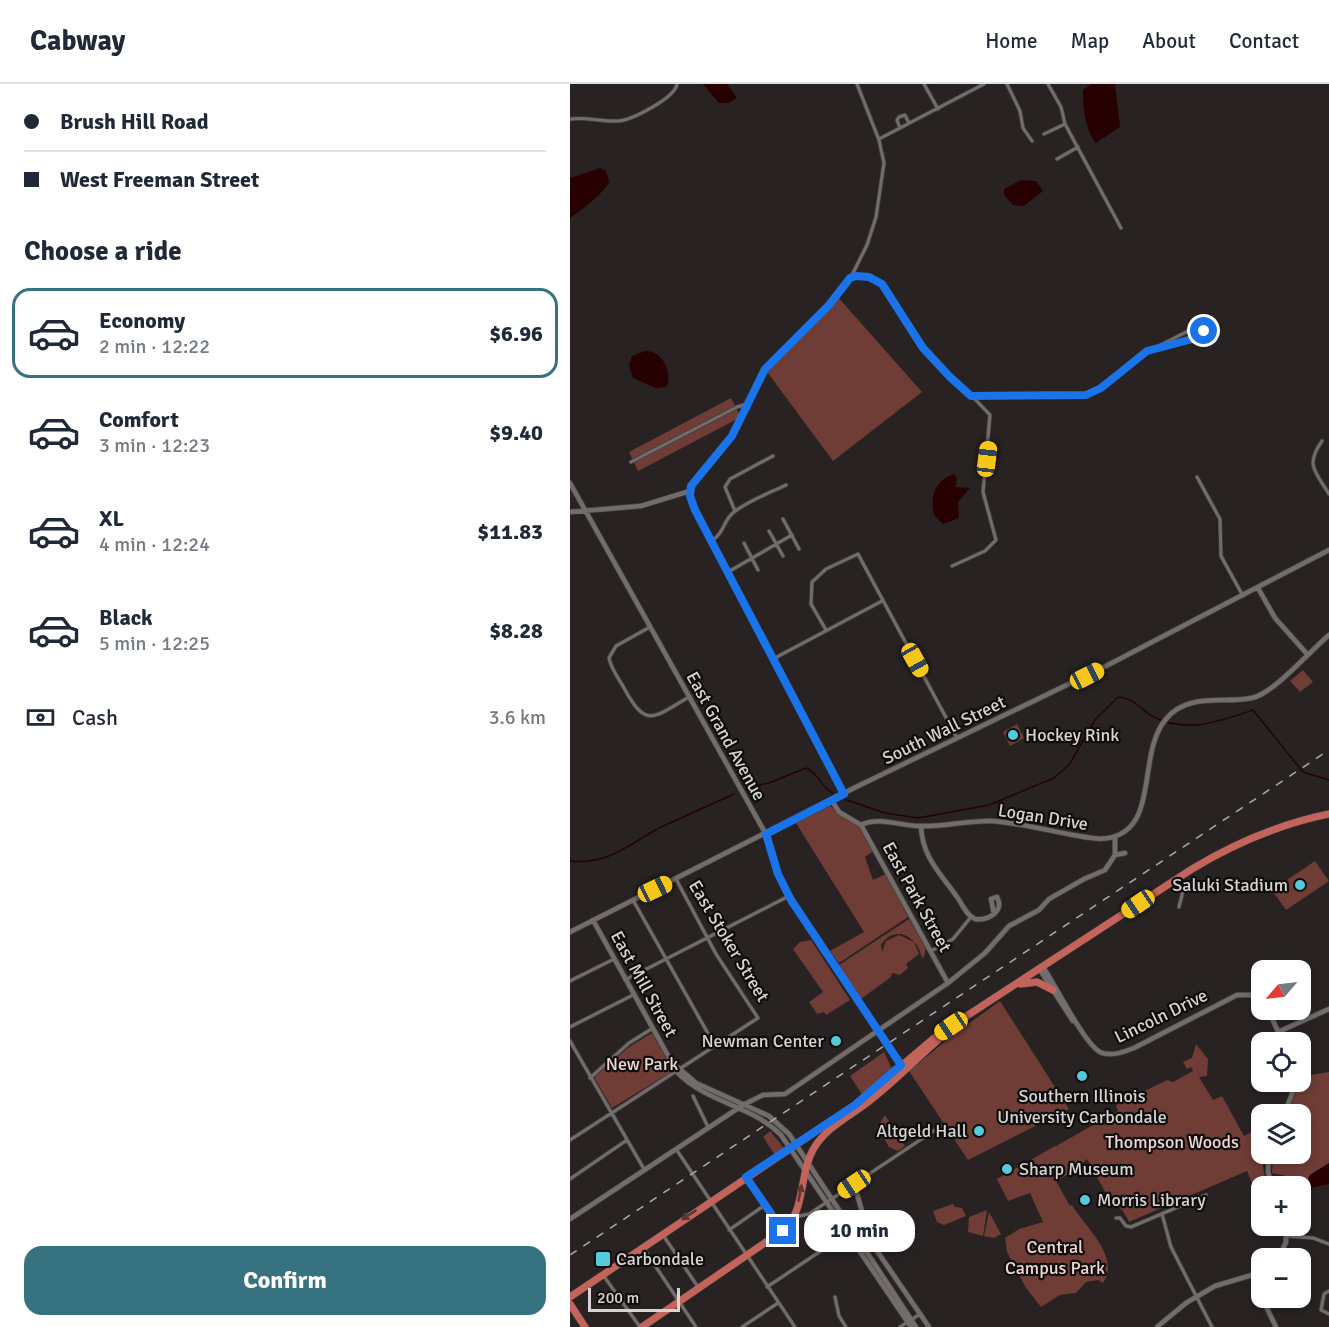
<!DOCTYPE html>
<html lang="en">
<head>
<meta charset="utf-8">
<style>
	:root { --surface:#fff; --page:#f2f2f3; --text:#1f2937; --muted:#747a83; --line:#e0e1e3; --accent:#367280 }
	body { margin:0; font-family:Signika,sans-serif; background:var(--page); color:var(--text); height:100vh; display:flex; flex-direction:column; font-size:22px; white-space:nowrap }
	* { box-sizing:border-box; margin:0 }
	p { font-size:20px; color:var(--muted) }
	.icon { flex:none; width:33px; height:33px; fill:none; stroke:currentColor; stroke-width:2; stroke-linecap:round; stroke-linejoin:round }
	.map { position:relative; flex:1; overflow:hidden }
	.drawer { display:flex; flex-direction:column; background:var(--surface); width:570px }
	.drawer>* { flex:none }
	.guide { display:grid; align-content:center; height:132px; padding:0 24px; background:var(--surface) }
	.needle { width:39px; rotate:242deg }
	.tools { position:absolute; left:681px; top:876px; display:grid; gap:12px }
	.tools a { display:grid; place-items:center; width:60px; height:60px; border-radius:12px; background:var(--surface); box-shadow:0 3px 9px #0003; font-size:30px }
	.scale { position:absolute; left:18px; bottom:15px; width:92px; box-sizing:border-box; padding-left:6px; border:3px solid #d7d3d3; border-top:0; font-size:16px; line-height:21px; white-space:nowrap; color:#d7d3d3; -webkit-text-stroke:4px #0f0d0c; paint-order:stroke }
	.end { position:absolute; width:27px; height:27px; margin:-14px; border:8px solid #1a73e8; background:#fff; box-shadow:0 0 0 3px #fff }
	.from { border-radius:50% }
	.bubble { position:absolute; height:42px; border-radius:18px; background:var(--surface); box-shadow:0 3px 9px #0003; font-size:20px; font-weight:800; line-height:42px; text-align:center }
	.car { position:absolute; width:18px; height:36px; margin:-18px -9px; border-radius:8px; box-shadow:0 0 4px 2px #0007; background:linear-gradient(#f5c518 24%,#345 0 40%,#f5c518 0 76%,#345 0 86%,#f5c518 0) }
	.guide b { display:flex; align-items:center; gap:21px; height:57px; font-size:22px }
	.guide b+b { border-top:2px solid var(--line) }
	.guide i { width:15px; height:15px; background:var(--text) }
	ul { padding:0; list-style:none }
	li { display:flex; align-items:center; gap:18px; height:90px; margin:0 12px 9px; padding:0 12px; border:3px solid transparent; border-radius:18px }
	li div { flex:1 }
	li b { display:block; font-size:22px }
	li em { font-style:normal; font-weight:800 }
	li.on { border-color:var(--accent) }
	li>.icon { width:54px; height:54px; stroke-width:1.5 }
	h2 { padding:0 24px; font-size:27px; line-height:72px }
	.pay { display:flex; align-items:center; gap:15px; height:66px; padding:0 24px; font-size:22px }
	.pay p { margin-inline-start:auto }
	.action { display:flex; gap:12px; margin-top:auto; padding:12px 24px }
	.action a { flex:1; height:69px; border-radius:18px; background:var(--accent); color:#fff; font-size:24px; font-weight:800; line-height:69px; text-align:center }
	header { display:flex; align-items:center; gap:36px; box-sizing:border-box; height:84px; padding:0 30px; background:var(--surface); border-bottom:2px solid var(--line) }
	header strong { font-size:28px }
	nav { display:flex; gap:33px; margin-inline-start:auto; font-size:21px }
	main { display:flex; flex:1; min-height:0 }
	.map>svg:first-child { display:block }
</style>
</head>
<body>
<header>
<strong>Cabway</strong>
<nav><a>Home</a><a>Map</a><a>About</a><a>Contact</a></nav>
</header>
<main>
<section class="drawer">
<div class="guide">
<b><i class="from"></i>Brush Hill Road</b>
<b><i></i>West Freeman Street</b>
</div>
<h2>Choose a ride</h2>
<ul>
<li class="on"><svg class="icon" aria-label="car" viewBox="0 0 24 24"><path d="M5 17H2v-5l4-1 3-4h7l3 4 3 1v5h-3M9 17h6M6 11h13"/><circle cx="7" cy="17" r="2"/><circle cx="17" cy="17" r="2"/></svg><div><b>Economy</b><p>2 min · 12:22</p></div><em>$6.96</em></li>
<li><svg class="icon" aria-label="car" viewBox="0 0 24 24"><path d="M5 17H2v-5l4-1 3-4h7l3 4 3 1v5h-3M9 17h6M6 11h13"/><circle cx="7" cy="17" r="2"/><circle cx="17" cy="17" r="2"/></svg><div><b>Comfort</b><p>3 min · 12:23</p></div><em>$9.40</em></li>
<li><svg class="icon" aria-label="car" viewBox="0 0 24 24"><path d="M5 17H2v-5l4-1 3-4h7l3 4 3 1v5h-3M9 17h6M6 11h13"/><circle cx="7" cy="17" r="2"/><circle cx="17" cy="17" r="2"/></svg><div><b>XL</b><p>4 min · 12:24</p></div><em>$11.83</em></li>
<li><svg class="icon" aria-label="car" viewBox="0 0 24 24"><path d="M5 17H2v-5l4-1 3-4h7l3 4 3 1v5h-3M9 17h6M6 11h13"/><circle cx="7" cy="17" r="2"/><circle cx="17" cy="17" r="2"/></svg><div><b>Black</b><p>5 min · 12:25</p></div><em>$8.28</em></li>
</ul>
<div class="pay"><svg class="icon" aria-label="cash" viewBox="0 0 24 24"><path d="M3 7h18v10H3z"/><circle cx="12" cy="12" r="2"/></svg>Cash<p>3.6 km</p></div>
<div class="action"><a>Confirm</a></div>
</section>
<div class="map">
<svg width="759" height="1243" viewBox="0 0 759 1243">
	<rect width="100%" height="100%" fill="#282322"/>
	<path fill="#6f3c36" d="M267 212 352 308 263 377 195 285Z
		M161 314 171 333 68 387 59 368Z
		M733 586 743 598 730 608 720 597Z
		M447 640 454 654 440 662 433 648Z
		M260 722 290 743 303 767 295 773 303 796 316 790 338 833 269 879 260 867 294 848 226 739Z
		M745 777 759 797 716 826 702 806Z
		M339 835 356 863 354 873 352 874C348 853 325 839 311 861L312 868 316 857 329 851 344 858 349 870 336 880 338 884 330 891 322 889 321 893 291 915 269 881Z
		M241 856 280 916 256 931 254 928 247 930 239 918 253 908 223 865 230 858Z
		M430 917 499 1025 398 1076 339 987 383 951Z
		M82 949 102 985 101 988 42 1024 24 993 59 963Z
		M626 960 638 975 637 992 629 993 643 1016 652 1012 674 1052 691 1043 692 1070H695L693 1084 697 1102H692L691 1121 677 1087 559 1138 553 1127 538 1113 517 1075 505 1086 486 1097 500 1122 502 1121C515 1143 551 1173 533 1199L528 1196 516 1198 506 1209 490 1211 471 1223 456 1204 437 1168 435 1154 449 1145 473 1138 460 1109 438 1117 427 1095 485 1062 489 1064 486 1062 548 1027 546 1021 597 996 603 998 623 987 621 983 617 985 613 978 622 974Z
		M314 968 322 985 293 1012 280 992Z
		M731 971 737 972 741 991 759 988V1079L740 1091 738 1101 734 1096 702 1089 703 1070H730V1030H718L727 998H730Z
		M315 1031 335 1062 328 1067 319 1063 307 1043Z
		M200 1047 214 1064 205 1071 193 1053Z
		M383 1120 385 1123 392 1124 396 1132 374 1141 367 1138 363 1127Z
		M417 1126 413 1152 398 1148 399 1133Z
		M419 1128 431 1150 424 1154 414 1152Z"/>
	<path fill="#270101" d="M133 0H157L167 14 158 19H149Z
		M521 0H545L550 43 526 59C516 48 512 22 513 6Z
		M30 84 36 87C36 88 39 96 39 97 39 105 8 129 0 134V94Z
		M451 96 466 97 473 107 454 122 443 121 434 111V105Z
		M75 267C93 267 102 287 97 303L86 304 63 294 59 281 62 272Z
		M384 390 387 394 385 403 400 404 388 418 389 434 373 440 364 431C360 412 364 397 384 390Z
		M759 1079V1100L741 1104 736 1098 740 1091Z"/>
	<g fill="none" stroke-linecap="round" stroke-linejoin="round">
		<path stroke="#270101" stroke-width="1.5" d="M176 704 199 699 236 684C249 689 251 704 263 709
			M274 715 315 729 348 734 419 721 484 694 499 681 525 636 548 613C565 614 570 626 584 633 617 650 651 637 683 626L733 688 759 696
			M89 744 164 710
			M0 777C37 781 57 762 87 745"/>
		<g stroke="#44403f" stroke-width="4.5">
			<path id="street" d="M354 0 368 25
				M437 0 450 27 453 44 462 57
				M478 0 491 23 495 40 551 144
				M0 35C17 33 32 38 48 37 62 36 105 14 107 0
				M330 44 327 36 329 33 335 31 339 39
				M474 50 495 40
				M309 55 414 0
				M487 75 508 63
				M281 194 291 191 312 200 353 264 380 293 401 312 520 310 571 271 626 243 634 244 630 253 587 263
				M752 357C735 381 745 387 759 410
				M61 378 167 323 177 320
				M627 393 650 435 651 472 673 512
				M165 427 155 403 160 395 203 372
				M213 435 229 465
				M199 447 213 472
				M141 457C155 449 153 436 164 428 179 416 200 409 216 401
				M174 459 188 486
				M382 482 415 467 426 456 413 408 420 331 403 313
				M158 488 222 451
				M80 543 46 562 39 574C41 585 49 595 54 604 76 645 83 634 119 613
				M256 546 241 520 242 498 256 485 288 470 387 654
				M203 575 312 517
				M273 709 120 413 126 394 162 352 195 285 278 199 297 161 306 133 314 79 309 56 287 0
				M607 794 613 807 609 823
				M63 816 145 962
				M361 867 383 855 401 833
				M55 896 219 812
				M0 897 44 875
				M0 943 63 911
				M0 957 74 1085
				M20 994 59 959 83 944
				M123 1012 138 1043
				M0 1056 188 934 146 870 106 795
				M106 1065 225 1243
				M176 1094 212 1145
				M0 1095 57 1056
				M592 1130 601 1163 642 1243
				M225 1133 239 1130 371 1042
				M546 1134H550L556 1142 561 1143 636 1111
				M159 1146 195 1121
				M93 1151 128 1203
				M717 1152 743 1154 759 1160
				M74 1165 126 1243
				M33 1191 70 1243
				M197 1203 282 1146
				M759 1207 754 1210 751 1226 759 1230
				M265 1213 269 1232 276 1243
				M172 1243 208 1219
				M330 1243 350 1230"/>
		</g>
		<g stroke="#44403f" stroke-width="6">
			<path id="secondary" d="M0 399 198 754 208 790 217 809 333 984
				M0 428 71 422 120 407
				M688 504 705 534 738 571
				M262 717 269 728 291 741C309 732 330 742 349 742 374 743 398 736 422 737 449 739 476 746 503 751 516 753 530 757 543 753 589 740 567 669 596 635 618 608 654 620 682 614 703 610 741 566 759 551
				M291 741 378 899
				M351 742C352 773 371 790 387 813 393 821 396 831 405 835 418 837 435 827 427 813L421 815 424 830
				M545 771 555 769
				M23 836 107 988C136 1019 182 1021 211 1051L341 1243
				M0 848 284 704 536 582 759 466
				M473 883C485 900 516 964 532 969 543 972 554 968 564 964L667 911H680L692 916
				M470 886 503 937
				M698 926 713 958
				M708 948 759 925
				M105 981 126 999 199 1032 219 1050 346 1243
				M714 1030 722 1010 724 998
				M699 1070 698 1088 702 1102
				M284 1100 297 1144 305 1164 359 1243
				M0 1135 173 1021 193 1011 215 1010 378 899 415 869 439 842 469 826 479 815 514 795 535 786 545 771V753
				M709 1174 716 1158V1142
				M685 1191 692 1212
				M692 1214 706 1243
				M587 1243 616 1219 645 1202 692 1188"/>
		</g>
		<g stroke="#44403f" stroke-width="8">
			<path id="highway" d="M451 900 467 898 483 906
				M0 1213 285 1021 369 950 622 785C665 759 710 740 759 730
				M0 1220 15 1243
				M72 1243 215 1145C236 1124 229 1089 244 1064 258 1041 283 1031 303 1014 326 996 346 975 368 956"/>
		</g>
		<use href="#street" stroke="#726c6b" stroke-width="3"/>
		<use href="#secondary" stroke="#726c6b" stroke-width="4.5"/>
		<use href="#highway" stroke="#c3645b" stroke-width="7"/>
		<path stroke="#aeaaa9" stroke-width="1.5" stroke-dasharray="8 8" stroke-linecap="butt" d="M0 1171 759 666"/>
	</g>
	<defs><path id="oneway-solid" d="M-6-.8H1V-3.2L6.5 0L1 3.2V.8H-6Z" transform="scale(1.5)"/></defs>
	<g fill="#603430">
		<use href="#oneway-solid" transform="translate(230 1109) rotate(-79)"/>
		<use href="#oneway-solid" transform="translate(119 1131) rotate(146)"/>
	</g>
	<g fill="none" stroke-linecap="round" stroke-linejoin="round">
		<path stroke="#1a73e8" stroke-width="8" d="M213 1147 176 1093 285 1021 331 981 221 816 208 790 196 750 274 710 125 426 120 412 121 402 162 352 195 285 259 221 280 194 286 192 299 193 312 200 353 264 380 293 401 312 516 311 531 304 577 267 630 253 634 247"/>
	</g>
	<g fill="#53cbda" stroke="#0f0d0c" stroke-width="2">
		<circle cx="443" cy="651" r="6"/>
		<circle cx="730" cy="801" r="6"/>
		<circle cx="266" cy="957" r="6"/>
		<circle cx="512" cy="992" r="6"/>
		<circle cx="409" cy="1047" r="6"/>
		<circle cx="437" cy="1085" r="6"/>
		<circle cx="515" cy="1116" r="6"/>
		<rect x="25" y="1167" width="16" height="16" rx="3"/>
	</g>
	<g text-anchor="middle" stroke-width="4.5" stroke-linejoin="round" paint-order="stroke">
		<g font-size="18" fill="#d7d3d3" stroke="#0f0d0c">
			<text transform="translate(374 646) rotate(-26)" y="6">South Wall Street</text>
			<text transform="translate(156 652) rotate(61)" y="6">East Grand Avenue</text>
			<text transform="translate(473 733) rotate(9)" y="6">Logan Drive</text>
			<text transform="translate(347 813) rotate(61)" y="6">East Park Street</text>
			<text transform="translate(159 857) rotate(59)" y="6">East Stoker Street</text>
			<text transform="translate(74 900) rotate(61)" y="6">East Mill Street</text>
			<text transform="translate(591 932) rotate(-26)" y="6">Lincoln Drive</text>
		</g>
		<g font-size="18" fill="#d7d3d3" stroke="#0f0d0c" text-anchor="start">
			<text x="455" y="657">Hockey Rink</text>
			<text x="718" y="807" text-anchor="end">Saluki Stadium</text>
			<text x="254" y="963" text-anchor="end">Newman Center</text>
			<text x="512" y="1018" text-anchor="middle">Southern Illinois<tspan x="512" dy="21">University Carbondale</tspan></text>
			<text x="397" y="1053" text-anchor="end">Altgeld Hall</text>
			<text x="449" y="1091">Sharp Museum</text>
			<text x="527" y="1122">Morris Library</text>
			<text x="46" y="1181">Carbondale</text>
		</g>
		<g font-size="18" fill="#f0d6d3" stroke="#0f0d0c">
			<text x="72" y="986">New Park</text>
			<text x="602" y="1064">Thompson Woods</text>
			<text x="485" y="1169">Central<tspan x="485" dy="21">Campus Park</tspan></text>
		</g>
	</g>
</svg>
<div class="tools">
<a><svg class="needle" viewBox="-14 -14 28 28"><path d="M0-13l5 13h-10z" fill="#e53935"/><path d="M0 13l5-13h-10z" fill="#747a83"/></svg></a>
<a><svg class="icon" aria-label="locate" viewBox="0 0 24 24"><circle cx="12" cy="12" r="6"/><path d="M12 2v4M12 18v4M2 12h4M18 12h4"/></svg></a>
<a><svg class="icon" aria-label="layers" viewBox="0 0 24 24"><path d="M12 4l9 5-9 5-9-5zM3 14l9 5 9-5"/></svg></a>
<a>+</a>
<a>−</a>
</div>
<div class="scale">200 m</div>
<i class="end from" style="left:634px;top:247px"></i>
<i class="end" style="left:213px;top:1147px"></i>
<div class="bubble" style="left:234px;top:1126px;width:111px">10 min</div>
<i class="car" style="left:417px;top:375px;rotate:7deg"></i>
<i class="car" style="left:345px;top:576px;rotate:151deg"></i>
<i class="car" style="left:517px;top:592px;rotate:63deg"></i>
<i class="car" style="left:85px;top:805px;rotate:65deg"></i>
<i class="car" style="left:568px;top:820px;rotate:236deg"></i>
<i class="car" style="left:381px;top:942px;rotate:236deg"></i>
<i class="car" style="left:284px;top:1100px;rotate:236deg"></i>
</div>
</main>
</body>
</html>
